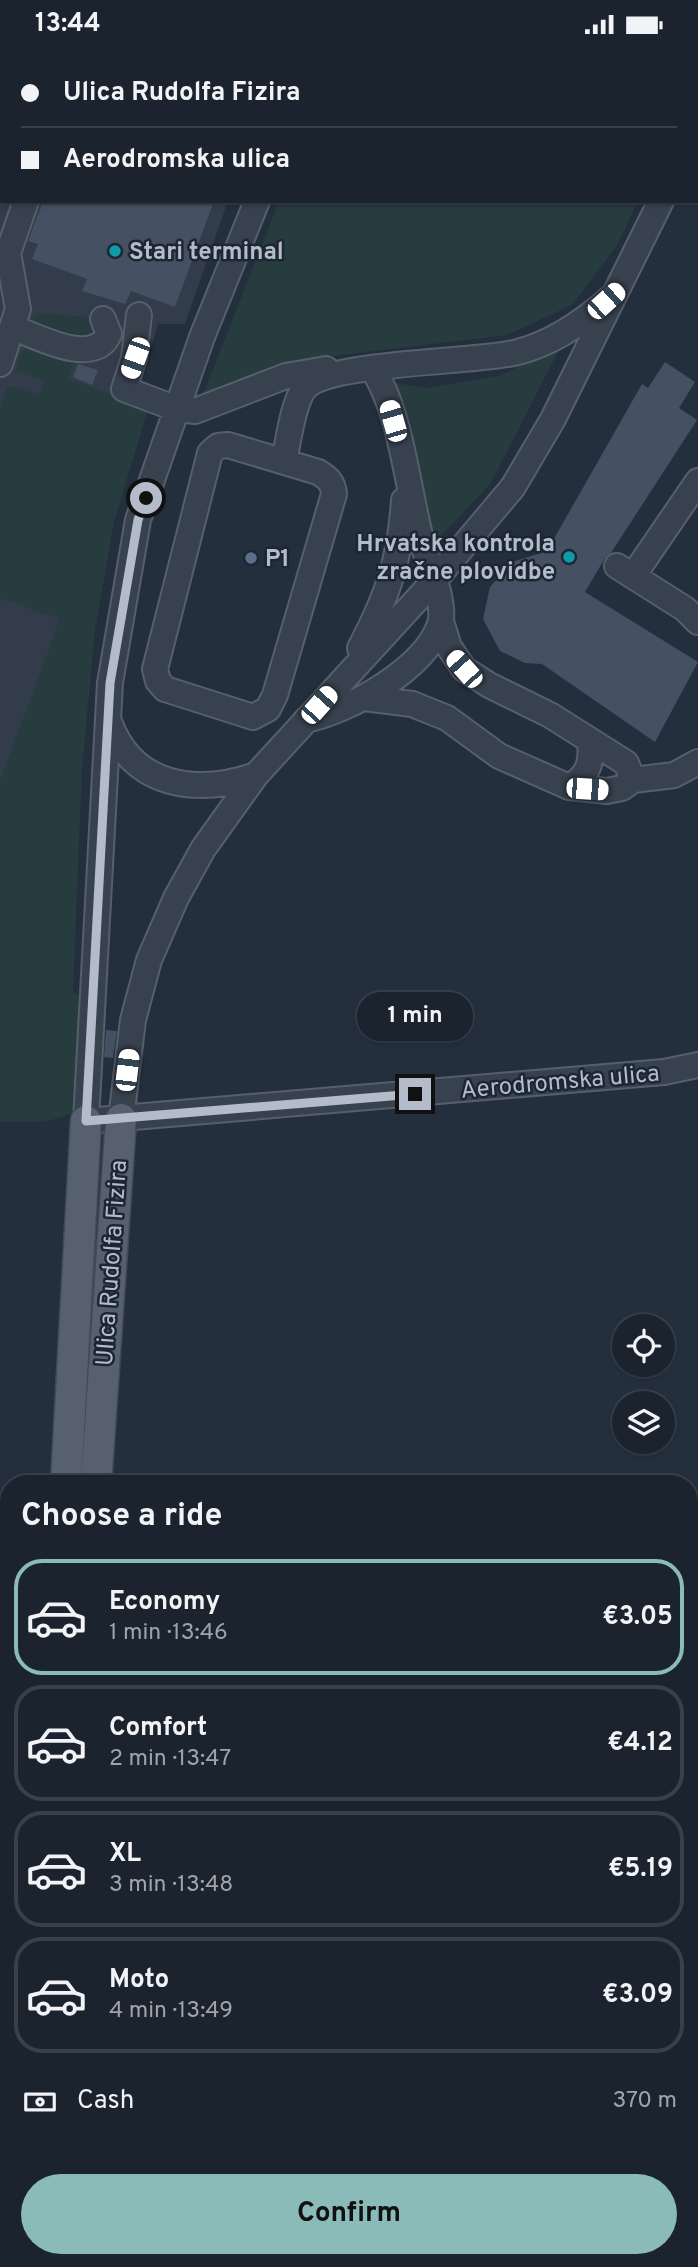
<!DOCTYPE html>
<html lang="en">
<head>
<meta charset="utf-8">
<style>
	:root { --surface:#1b232e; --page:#282f3a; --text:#f1f3f6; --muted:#a0a4aa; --line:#39404a; --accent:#8bbbb9 }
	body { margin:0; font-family:Overpass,sans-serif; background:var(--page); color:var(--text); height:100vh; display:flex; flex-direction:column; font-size:26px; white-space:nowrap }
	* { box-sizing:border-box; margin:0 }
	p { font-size:23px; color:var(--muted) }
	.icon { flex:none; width:38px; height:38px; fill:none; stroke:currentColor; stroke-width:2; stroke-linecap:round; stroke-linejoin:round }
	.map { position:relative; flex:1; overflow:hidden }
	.side { position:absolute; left:0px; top:1426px; width:698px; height:793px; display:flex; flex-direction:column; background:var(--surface); border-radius:28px 28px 0 0; box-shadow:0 2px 5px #0004,0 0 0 2px var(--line) }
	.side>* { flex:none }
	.banner { position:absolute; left:0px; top:0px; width:698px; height:154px; box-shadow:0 2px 5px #0004,0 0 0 2px var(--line); display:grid; align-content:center; height:154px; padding:0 21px; background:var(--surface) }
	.tools { position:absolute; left:612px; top:1265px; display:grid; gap:14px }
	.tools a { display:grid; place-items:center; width:63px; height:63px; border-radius:50%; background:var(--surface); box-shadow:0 2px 5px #0004,0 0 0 2px var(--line); font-size:35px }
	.end { position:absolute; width:32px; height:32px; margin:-16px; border:9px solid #b4bcc9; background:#111; box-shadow:0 0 0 4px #111 }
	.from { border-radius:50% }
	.bubble { position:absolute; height:49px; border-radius:24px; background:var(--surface); box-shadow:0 2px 5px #0004,0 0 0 2px var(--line); font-size:23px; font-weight:700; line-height:49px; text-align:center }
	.car { position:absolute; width:21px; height:42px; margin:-21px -10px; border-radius:9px; box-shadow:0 0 5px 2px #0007; background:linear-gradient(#fff 24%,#345 0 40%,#fff 0 76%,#345 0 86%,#fff 0) }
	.banner b { display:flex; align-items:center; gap:24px; height:66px; font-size:26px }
	.banner b+b { border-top:2px solid var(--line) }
	.banner i { width:18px; height:18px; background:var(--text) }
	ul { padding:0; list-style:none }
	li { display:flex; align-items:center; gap:21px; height:116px; margin:0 14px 10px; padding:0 7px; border:4px solid var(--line); border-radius:28px }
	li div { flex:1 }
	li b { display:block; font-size:26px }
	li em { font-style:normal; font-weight:700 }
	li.selected { border-color:var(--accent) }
	li>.icon { width:63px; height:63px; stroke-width:1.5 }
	h2 { padding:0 21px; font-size:32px; line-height:84px }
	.pay { display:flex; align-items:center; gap:18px; height:77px; padding:0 21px; font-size:26px }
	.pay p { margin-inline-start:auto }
	.action { display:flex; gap:14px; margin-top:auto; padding:14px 21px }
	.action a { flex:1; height:80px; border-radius:42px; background:var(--accent); color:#111; font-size:28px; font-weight:700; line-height:80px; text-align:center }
	.status { display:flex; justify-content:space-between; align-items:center; height:49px; padding:0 35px; background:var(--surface); direction:ltr }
	.status svg { height:19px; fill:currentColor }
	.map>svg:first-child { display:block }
</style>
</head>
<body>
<div class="status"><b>13:44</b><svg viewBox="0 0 49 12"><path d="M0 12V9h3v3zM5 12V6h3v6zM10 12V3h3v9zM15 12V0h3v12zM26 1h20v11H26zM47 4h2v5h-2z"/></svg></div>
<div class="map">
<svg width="698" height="2218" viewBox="0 0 698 2218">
	<rect width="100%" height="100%" fill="#242f3e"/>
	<path fill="#323c4b" d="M0 0H282L2 2V152H228L185 275H158L131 368 0 1065Z"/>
	<path fill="#263c3f" d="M334 0H698V28L697 31 696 2Z
		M279 152H638L617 196 572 256 507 286 316 309 203 346Z
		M39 264 86 268 96 278 95 285 82 291 34 278 32 269Z
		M31 297 75 310 68 329 148 360 114 473 95 581 82 720 73 942 85 951 80 1058C59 1076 26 1073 0 1073V732L60 570 0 549V360L8 337 39 345 44 331 15 322 22 302Z
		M560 299 491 434 430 499 389 333 426 339 499 327Z
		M0 1653H9V1775L1 1828 9 1913V2130L0 2138Z"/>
	<path fill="#455162" d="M43 152H214L175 258 131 242 125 255 82 242 87 230 32 210 38 195 28 192Z
		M665 313 695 333 679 359 697 371 611 504 605 509 585 543 698 613 655 693 542 615 525 614 500 602 483 570 490 538 512 513 547 502 642 335 648 339Z
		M78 315 98 321 92 336 73 328Z
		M106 981 117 982 113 1009 104 1008Z"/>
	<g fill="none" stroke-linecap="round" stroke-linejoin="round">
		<g stroke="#565f6c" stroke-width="28">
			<path id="minor" d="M80 2V0
				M293 2 294 0
				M317 2 318 0
				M0 6H2
				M696 78 698 75
				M257 152 202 288 138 471 110 634 86 1072 664 1023 698 1016
				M139 266 134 309 124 340 177 360 195 362 286 327 326 320
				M12 278C36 287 94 319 109 285L103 270
				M0 315 18 260 8 204 26 152
				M228 396 318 423C328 429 333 433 334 445L275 646 268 660 253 668 165 640 158 632 155 620 210 404 218 397Z
				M284 412C288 394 293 354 304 340 326 312 478 314 518 303 553 294 582 274 609 250
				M617 517 685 560 698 573
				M633 527 698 432
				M441 572 449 598 464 620 489 636 550 666 626 714 633 731
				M360 599C388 546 400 511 404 451
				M364 649 412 655 447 669 499 707 569 738 607 742 622 739 633 731 674 726 698 713
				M306 671C349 662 425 620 440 575 447 552 424 505 419 482 407 433 400 361 372 319
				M110 675C134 739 198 746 256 726
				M569 738C589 726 592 714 590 692
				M121 1070 133 971 149 911 176 849 203 800 256 726 434 532 513 438 553 370 661 152
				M0 1644H9
				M0 2147 9 2141
				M690 2189H698
				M501 2218V2210"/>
		</g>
		<g stroke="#414a57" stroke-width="33">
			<path id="major" d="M66 1435 86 1072
				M96 1435 121 1070
				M690 1651H698
				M690 1684H698
				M15 2218V2210
				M43 2218 44 2210"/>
		</g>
		<use href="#minor" stroke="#38414e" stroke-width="24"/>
		<use href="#major" stroke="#56606e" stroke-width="30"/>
	</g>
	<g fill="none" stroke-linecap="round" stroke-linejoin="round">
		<path stroke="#b4bcc9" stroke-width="9" d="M146 449 138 471 110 634 86 1072 415 1045"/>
	</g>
	<g fill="#0f9aa8" stroke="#1d2633" stroke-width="2.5">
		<circle cx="115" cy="202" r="7"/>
		<circle cx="569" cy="508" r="7"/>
	</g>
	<circle fill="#5c6f8a" stroke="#1d2633" stroke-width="2.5" cx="251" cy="509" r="7"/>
	<g text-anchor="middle" stroke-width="5" stroke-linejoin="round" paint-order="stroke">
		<g font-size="24" font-weight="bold" fill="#b4bcc9" stroke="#1d2633" text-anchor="start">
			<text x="129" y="210">Stari terminal</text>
			<text x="555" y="502" text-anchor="end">Hrvatska kontrola<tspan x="555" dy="28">zračne plovidbe</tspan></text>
			<text x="265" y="517">P1</text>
		</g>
		<g font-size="24" fill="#b4bcc9" stroke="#1d2633">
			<text transform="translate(560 1032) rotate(-5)" y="8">Aerodromska ulica</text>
			<text transform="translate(111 1214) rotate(-86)" y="8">Ulica Rudolfa Fizira</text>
		</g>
	</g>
</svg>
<div class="tools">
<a><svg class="icon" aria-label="locate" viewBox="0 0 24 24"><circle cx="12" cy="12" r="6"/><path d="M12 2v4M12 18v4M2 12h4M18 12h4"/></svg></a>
<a><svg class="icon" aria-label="layers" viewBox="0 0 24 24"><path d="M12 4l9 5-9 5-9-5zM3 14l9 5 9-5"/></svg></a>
</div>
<i class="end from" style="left:146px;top:449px"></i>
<i class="end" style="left:415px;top:1045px"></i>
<div class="bubble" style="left:357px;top:943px;width:116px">1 min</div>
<i class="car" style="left:606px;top:252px;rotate:48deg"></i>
<i class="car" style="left:135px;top:309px;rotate:200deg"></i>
<i class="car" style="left:393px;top:372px;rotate:344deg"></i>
<i class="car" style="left:464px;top:620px;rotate:318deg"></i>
<i class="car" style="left:319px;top:656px;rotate:42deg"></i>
<i class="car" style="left:587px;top:740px;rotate:94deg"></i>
<i class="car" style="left:127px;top:1021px;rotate:7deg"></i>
<div class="banner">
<b><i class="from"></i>Ulica Rudolfa Fizira</b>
<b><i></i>Aerodromska ulica</b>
</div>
<section class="side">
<h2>Choose a ride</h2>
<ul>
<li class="selected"><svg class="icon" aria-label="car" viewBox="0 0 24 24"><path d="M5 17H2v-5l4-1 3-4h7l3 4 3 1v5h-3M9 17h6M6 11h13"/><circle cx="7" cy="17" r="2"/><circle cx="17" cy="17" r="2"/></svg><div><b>Economy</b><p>1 min · 13:46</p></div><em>€3.05</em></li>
<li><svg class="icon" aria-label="car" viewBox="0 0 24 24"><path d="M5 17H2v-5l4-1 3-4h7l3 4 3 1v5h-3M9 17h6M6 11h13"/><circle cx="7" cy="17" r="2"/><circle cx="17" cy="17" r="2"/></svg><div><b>Comfort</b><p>2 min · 13:47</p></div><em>€4.12</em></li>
<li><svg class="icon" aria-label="car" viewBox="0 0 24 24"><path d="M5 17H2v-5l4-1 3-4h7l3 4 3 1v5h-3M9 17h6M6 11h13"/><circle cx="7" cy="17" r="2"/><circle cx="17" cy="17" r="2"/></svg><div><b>XL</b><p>3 min · 13:48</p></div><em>€5.19</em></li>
<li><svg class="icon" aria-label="car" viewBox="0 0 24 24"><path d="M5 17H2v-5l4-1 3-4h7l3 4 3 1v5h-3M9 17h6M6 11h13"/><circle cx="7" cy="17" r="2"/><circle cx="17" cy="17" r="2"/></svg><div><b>Moto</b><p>4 min · 13:49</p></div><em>€3.09</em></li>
</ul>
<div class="pay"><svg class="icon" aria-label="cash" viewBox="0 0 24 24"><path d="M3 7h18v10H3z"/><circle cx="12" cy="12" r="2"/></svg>Cash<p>370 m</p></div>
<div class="action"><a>Confirm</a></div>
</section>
</div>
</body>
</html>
